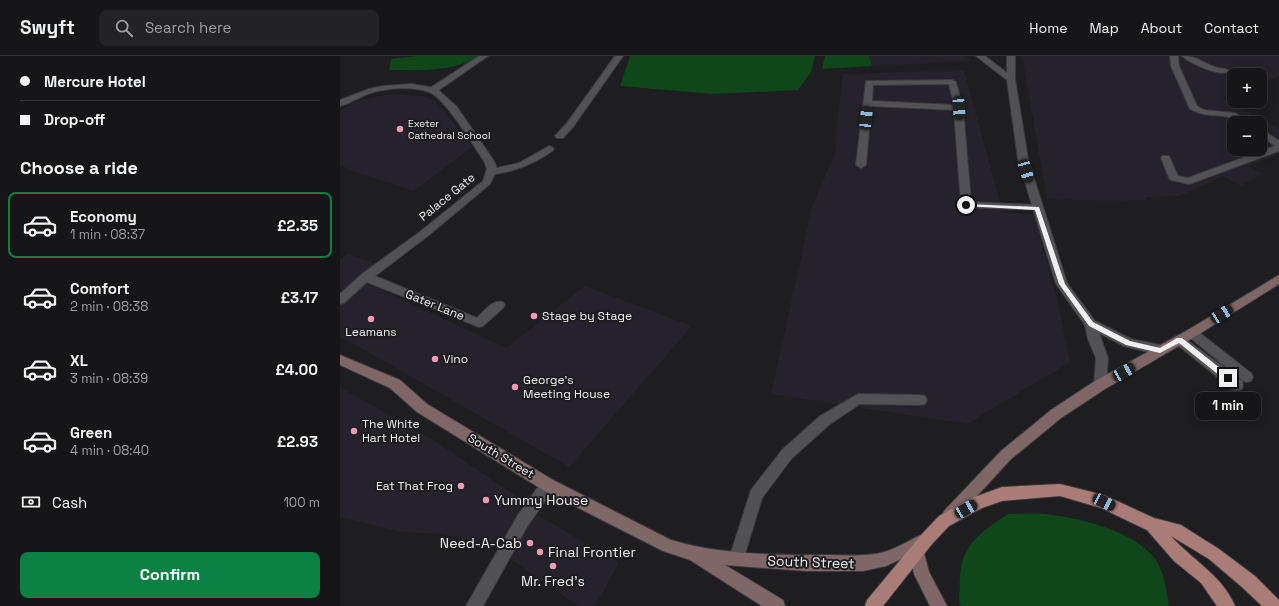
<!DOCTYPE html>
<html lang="en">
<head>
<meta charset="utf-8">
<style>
	:root { --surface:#161618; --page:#232325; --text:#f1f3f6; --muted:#9e9fa2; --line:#353537; --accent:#0b8043 }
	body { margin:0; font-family:"Space Grotesk",sans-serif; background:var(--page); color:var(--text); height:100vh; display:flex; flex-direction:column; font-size:15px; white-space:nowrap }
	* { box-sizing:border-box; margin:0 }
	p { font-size:13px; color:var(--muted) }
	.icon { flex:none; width:22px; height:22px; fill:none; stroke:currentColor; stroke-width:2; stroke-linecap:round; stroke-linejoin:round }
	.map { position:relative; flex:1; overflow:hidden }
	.details { display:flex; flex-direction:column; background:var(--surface); width:340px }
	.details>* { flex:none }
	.hud { display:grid; align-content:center; height:88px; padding:0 20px; background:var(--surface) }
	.tools { position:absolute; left:887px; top:12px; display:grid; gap:8px }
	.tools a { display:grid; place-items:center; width:40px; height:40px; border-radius:8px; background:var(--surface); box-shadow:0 2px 10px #0003,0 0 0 1px var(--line); font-size:20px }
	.end { position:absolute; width:18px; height:18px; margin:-9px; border:5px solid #efeef0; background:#111; box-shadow:0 0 0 2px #111 }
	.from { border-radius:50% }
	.bubble { position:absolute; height:28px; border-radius:8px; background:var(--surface); box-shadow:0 2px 10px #0003,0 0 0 1px var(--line); font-size:13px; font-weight:700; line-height:28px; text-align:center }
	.car { position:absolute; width:12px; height:24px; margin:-12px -6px; border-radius:5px; box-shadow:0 0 3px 1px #0007; background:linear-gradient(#222 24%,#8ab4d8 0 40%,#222 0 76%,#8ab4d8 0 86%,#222 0) }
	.hud b { display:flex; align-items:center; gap:14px; height:38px; font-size:15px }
	.hud b+b { border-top:1px solid var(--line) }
	.hud i { width:10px; height:10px; background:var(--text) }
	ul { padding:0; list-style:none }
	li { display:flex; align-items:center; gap:12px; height:66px; margin:0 8px 6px; padding:0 12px; border:2px solid transparent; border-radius:8px }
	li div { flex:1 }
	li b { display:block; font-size:15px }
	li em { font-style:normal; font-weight:700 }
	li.selected { border-color:var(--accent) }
	li>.icon { width:36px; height:36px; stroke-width:1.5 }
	h2 { padding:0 20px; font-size:18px; line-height:48px }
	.pay { display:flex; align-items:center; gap:10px; height:44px; padding:0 20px; font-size:15px }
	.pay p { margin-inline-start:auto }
	.cta { display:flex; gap:8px; margin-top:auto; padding:8px 20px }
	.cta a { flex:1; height:46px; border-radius:8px; background:var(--accent); color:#fff; font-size:16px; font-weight:700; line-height:46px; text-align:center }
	header { display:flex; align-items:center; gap:24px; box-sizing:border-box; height:56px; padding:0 20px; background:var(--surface); border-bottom:1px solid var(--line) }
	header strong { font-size:19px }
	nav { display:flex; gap:22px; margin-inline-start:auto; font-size:14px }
	.search { width:280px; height:36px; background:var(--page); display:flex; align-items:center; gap:10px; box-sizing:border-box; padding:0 14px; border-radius:8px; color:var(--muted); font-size:15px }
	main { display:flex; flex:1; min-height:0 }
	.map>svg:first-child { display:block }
</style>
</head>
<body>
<header>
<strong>Swyft</strong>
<div class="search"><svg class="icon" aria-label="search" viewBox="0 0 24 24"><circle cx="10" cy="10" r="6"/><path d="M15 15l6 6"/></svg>Search here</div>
<nav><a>Home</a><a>Map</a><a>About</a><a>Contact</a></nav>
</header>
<main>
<section class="details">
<div class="hud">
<b><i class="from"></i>Mercure Hotel</b>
<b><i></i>Drop-off</b>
</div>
<h2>Choose a ride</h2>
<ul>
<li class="selected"><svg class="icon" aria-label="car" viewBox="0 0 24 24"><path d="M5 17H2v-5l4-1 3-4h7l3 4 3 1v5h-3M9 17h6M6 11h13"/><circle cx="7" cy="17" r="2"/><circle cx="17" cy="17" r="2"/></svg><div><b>Economy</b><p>1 min · 08:37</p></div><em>£2.35</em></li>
<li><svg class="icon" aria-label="car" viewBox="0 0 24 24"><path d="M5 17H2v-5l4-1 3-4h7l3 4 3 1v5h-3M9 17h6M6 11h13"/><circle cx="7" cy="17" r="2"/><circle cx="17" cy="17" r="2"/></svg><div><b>Comfort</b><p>2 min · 08:38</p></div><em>£3.17</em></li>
<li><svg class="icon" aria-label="car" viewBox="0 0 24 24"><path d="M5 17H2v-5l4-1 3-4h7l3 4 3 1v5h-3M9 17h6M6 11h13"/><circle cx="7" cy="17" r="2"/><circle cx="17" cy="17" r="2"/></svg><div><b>XL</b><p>3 min · 08:39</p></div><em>£4.00</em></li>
<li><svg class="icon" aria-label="car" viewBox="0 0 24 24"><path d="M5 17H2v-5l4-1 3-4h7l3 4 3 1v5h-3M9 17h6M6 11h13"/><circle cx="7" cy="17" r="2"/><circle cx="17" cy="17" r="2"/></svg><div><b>Green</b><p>4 min · 08:40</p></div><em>£2.93</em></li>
</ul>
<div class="pay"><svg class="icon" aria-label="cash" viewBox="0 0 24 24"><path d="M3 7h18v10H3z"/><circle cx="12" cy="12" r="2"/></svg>Cash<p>100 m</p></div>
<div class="cta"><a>Confirm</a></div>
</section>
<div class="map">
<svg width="939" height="550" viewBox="0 0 939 550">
	<rect width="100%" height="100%" fill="#1e1d20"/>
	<path fill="#25222b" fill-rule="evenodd" d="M529 0H626L632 5 532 10Z
		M682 0H939V20L920 28V19H894V37L883 42 939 73V98L909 110 923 118 901 130 883 120 840 140 805 141 806 144 775 145 707 143ZM894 67H920V93H894Z
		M624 14 663 157 694 158 718 247 730 306 627 368 431 338 472 151 495 97 496 75 503 18Z
		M56 38 82 40 95 45 106 56 132 91 74 135 16 116 0 109V55L17 45 38 40Z
		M8 197 33 207 40 233 166 292 245 230 352 270 229 411 0 280V204Z
		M0 331 95 385 191 450 198 459 279 507 255 550H238L169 502 157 490 103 478 61 476 0 461Z"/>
	<path fill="#0f461a" d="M76 0H138C113 17 78 14 49 14L51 3Z
		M290 0H475L471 16 458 34 373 38 280 30Z
		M485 0H529L532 10 482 13Z
		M668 458C680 458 693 457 705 458 739 462 788 473 812 499 824 512 826 533 829 550H621L619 546C620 535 619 523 621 512 625 485 648 471 668 458Z"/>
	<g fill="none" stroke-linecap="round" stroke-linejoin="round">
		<g stroke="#3b3a3d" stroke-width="2">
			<path id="lane" d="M139 0H148L96 36H90L89 34 90 32Z
				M275 0H283L233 71 223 82H217L215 80 217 78 227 67Z
				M830 0H838L839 10 857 50 864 54 895 57 913 67C900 67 900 64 889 61 875 58 864 61 850 53L831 10Z
				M842 0C858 0 864 8 878 12 883 13 886 12 890 15 881 22 850 7 842 0Z
				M612 24 616 26 623 52 631 146 697 149 702 152 701 154 622 151 621 149 614 54 531 50 526 109 521 112 516 109 526 25ZM609 28 614 49 532 45 533 29Z
				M920 72 939 85V95L852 127 849 128 831 124 829 122 821 102 823 100H829L838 120 848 122 935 90 920 79Z
				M209 90 212 91 214 93 212 95C193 109 174 115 151 119L146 116 148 114 179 107Z
				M852 273 856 274 911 317 913 321 911 325 907 326 903 325 848 280 846 277 848 274Z
				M839 279 843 281 902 325 903 329 902 333 897 334 892 333 835 287 833 284 835 281Z
				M518 338 580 339 585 340 587 344 585 348 580 349 520 348 490 368 452 402 422 442 402 508 397 510 392 508 389 503 411 434 442 394 480 360Z"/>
		</g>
		<g stroke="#3b3a3d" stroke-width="2">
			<path id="street" d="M636 0H645L667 17V0H675V23L688 103 727 227 755 265 791 283 820 289 824 291 826 294 824 297 820 299 784 290 759 277 768 302 766 329 765 333 760 334 755 333 754 329 756 302 748 283 745 269 716 228 678 103 667 24Z
				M71 28 96 32 117 51 154 105 157 113 150 128 89 179 35 220 137 262C144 255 153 243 163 246L165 249 163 252 143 270 139 271 27 226 4 247 0 248V238L22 218 81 175 143 125 147 113 144 105C133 89 105 42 89 36 73 30 48 32 31 37 21 40 11 47 0 50V44L29 33 43 30Z
				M208 423 213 424 215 429 213 434 188 469 143 550H126L178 459 203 424Z"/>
		</g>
		<g stroke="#3b3a3d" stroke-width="2">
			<path id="secondary" d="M939 219V228L856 280 765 333 721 362 671 403 614 465 609 467 604 465 602 460 604 455 661 395 711 354 755 325 848 274Z
				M0 299 60 324 87 348 213 424 331 484C380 499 438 499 489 499 507 499 526 501 544 496 559 492 572 482 586 477L591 479 594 484 591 489 583 493 589 516 607 550H590L574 518 570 499 546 510 523 515H466L385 509 443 544 445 550H422L350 504 323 495 203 434 77 356 50 332 0 309Z"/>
		</g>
		<g stroke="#3b3a3d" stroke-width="2">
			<path id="primary" d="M720 428 764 439 814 462 841 469 879 493 915 520 939 544V550H922L903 532 869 503 831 480C852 504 882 519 895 550H877L861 527 834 505 807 474 761 452 720 440 662 445 642 452 609 470 592 488 543 550H525L527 544 582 478 599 460 632 442 662 431Z"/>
		</g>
		<use href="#lane" fill="#525155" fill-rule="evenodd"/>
		<use href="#street" fill="#525155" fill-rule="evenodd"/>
		<use href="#secondary" fill="#7e6766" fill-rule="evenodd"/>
		<use href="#primary" fill="#aa7c77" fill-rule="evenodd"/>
	</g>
	<path fill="#efeef0" d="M626 148 699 151 725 228 753 266 790 285 820 292 837 282H842L890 320V324H885L839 287 820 297 786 289 749 270 719 228 695 154 624 150V148Z"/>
	<g fill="#f09ab4" stroke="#1e1d20" stroke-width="1.5">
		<circle cx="60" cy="73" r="4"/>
		<circle cx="194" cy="260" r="4"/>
		<circle cx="31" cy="263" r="4"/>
		<circle cx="95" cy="303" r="4"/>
		<circle cx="175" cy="331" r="4"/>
		<circle cx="14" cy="375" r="4"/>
		<circle cx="121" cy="430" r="4"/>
		<circle cx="146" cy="444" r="4"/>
		<circle cx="190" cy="487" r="4"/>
		<circle cx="200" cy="496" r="4"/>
		<circle cx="213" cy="510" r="4"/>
	</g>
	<g text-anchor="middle" stroke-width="4" stroke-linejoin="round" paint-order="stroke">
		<g font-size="10" fill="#efeef0" stroke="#1e1d20" text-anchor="start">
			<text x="68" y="71">Exeter<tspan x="68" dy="12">Cathedral School</tspan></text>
		</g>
		<g font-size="12" fill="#efeef0" stroke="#1e1d20">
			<text transform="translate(107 141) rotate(-39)" y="4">Palace Gate</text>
			<text transform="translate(95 249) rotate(22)" y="4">Gater Lane</text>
			<text transform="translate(161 400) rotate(31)" y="4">South Street</text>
		</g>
		<g font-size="12" fill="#efeef0" stroke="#1e1d20" text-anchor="start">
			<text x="202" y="264">Stage by Stage</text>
			<text x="31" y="280" text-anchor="middle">Leamans</text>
			<text x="103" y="307">Vino</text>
			<text x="183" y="328">George's<tspan x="183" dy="14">Meeting House</tspan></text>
			<text x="22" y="372">The White<tspan x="22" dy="14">Hart Hotel</tspan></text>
			<text x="113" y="434" text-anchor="end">Eat That Frog</text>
		</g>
		<g font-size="14" fill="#efeef0" stroke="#1e1d20" text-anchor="start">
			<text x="154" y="449">Yummy House</text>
			<text x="182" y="492" text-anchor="end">Need-A-Cab</text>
			<text x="208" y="501">Final Frontier</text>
			<text x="213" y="530" text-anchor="middle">Mr. Fred's</text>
		</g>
		<g font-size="14" fill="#efeef0" stroke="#1e1d20">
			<text transform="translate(471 506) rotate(2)" y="5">South Street</text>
		</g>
	</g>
</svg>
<div class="tools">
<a>+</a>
<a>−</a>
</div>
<i class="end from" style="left:626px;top:149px"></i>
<i class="end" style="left:888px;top:322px"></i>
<div class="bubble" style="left:855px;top:336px;width:66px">1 min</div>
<i class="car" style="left:619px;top:52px;rotate:176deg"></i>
<i class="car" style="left:526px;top:62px;rotate:6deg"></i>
<i class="car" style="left:686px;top:115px;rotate:164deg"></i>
<i class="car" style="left:882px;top:258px;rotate:58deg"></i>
<i class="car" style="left:784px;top:316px;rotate:60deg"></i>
<i class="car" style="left:764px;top:446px;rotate:116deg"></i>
<i class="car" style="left:626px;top:453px;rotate:60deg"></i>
</div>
</main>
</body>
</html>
